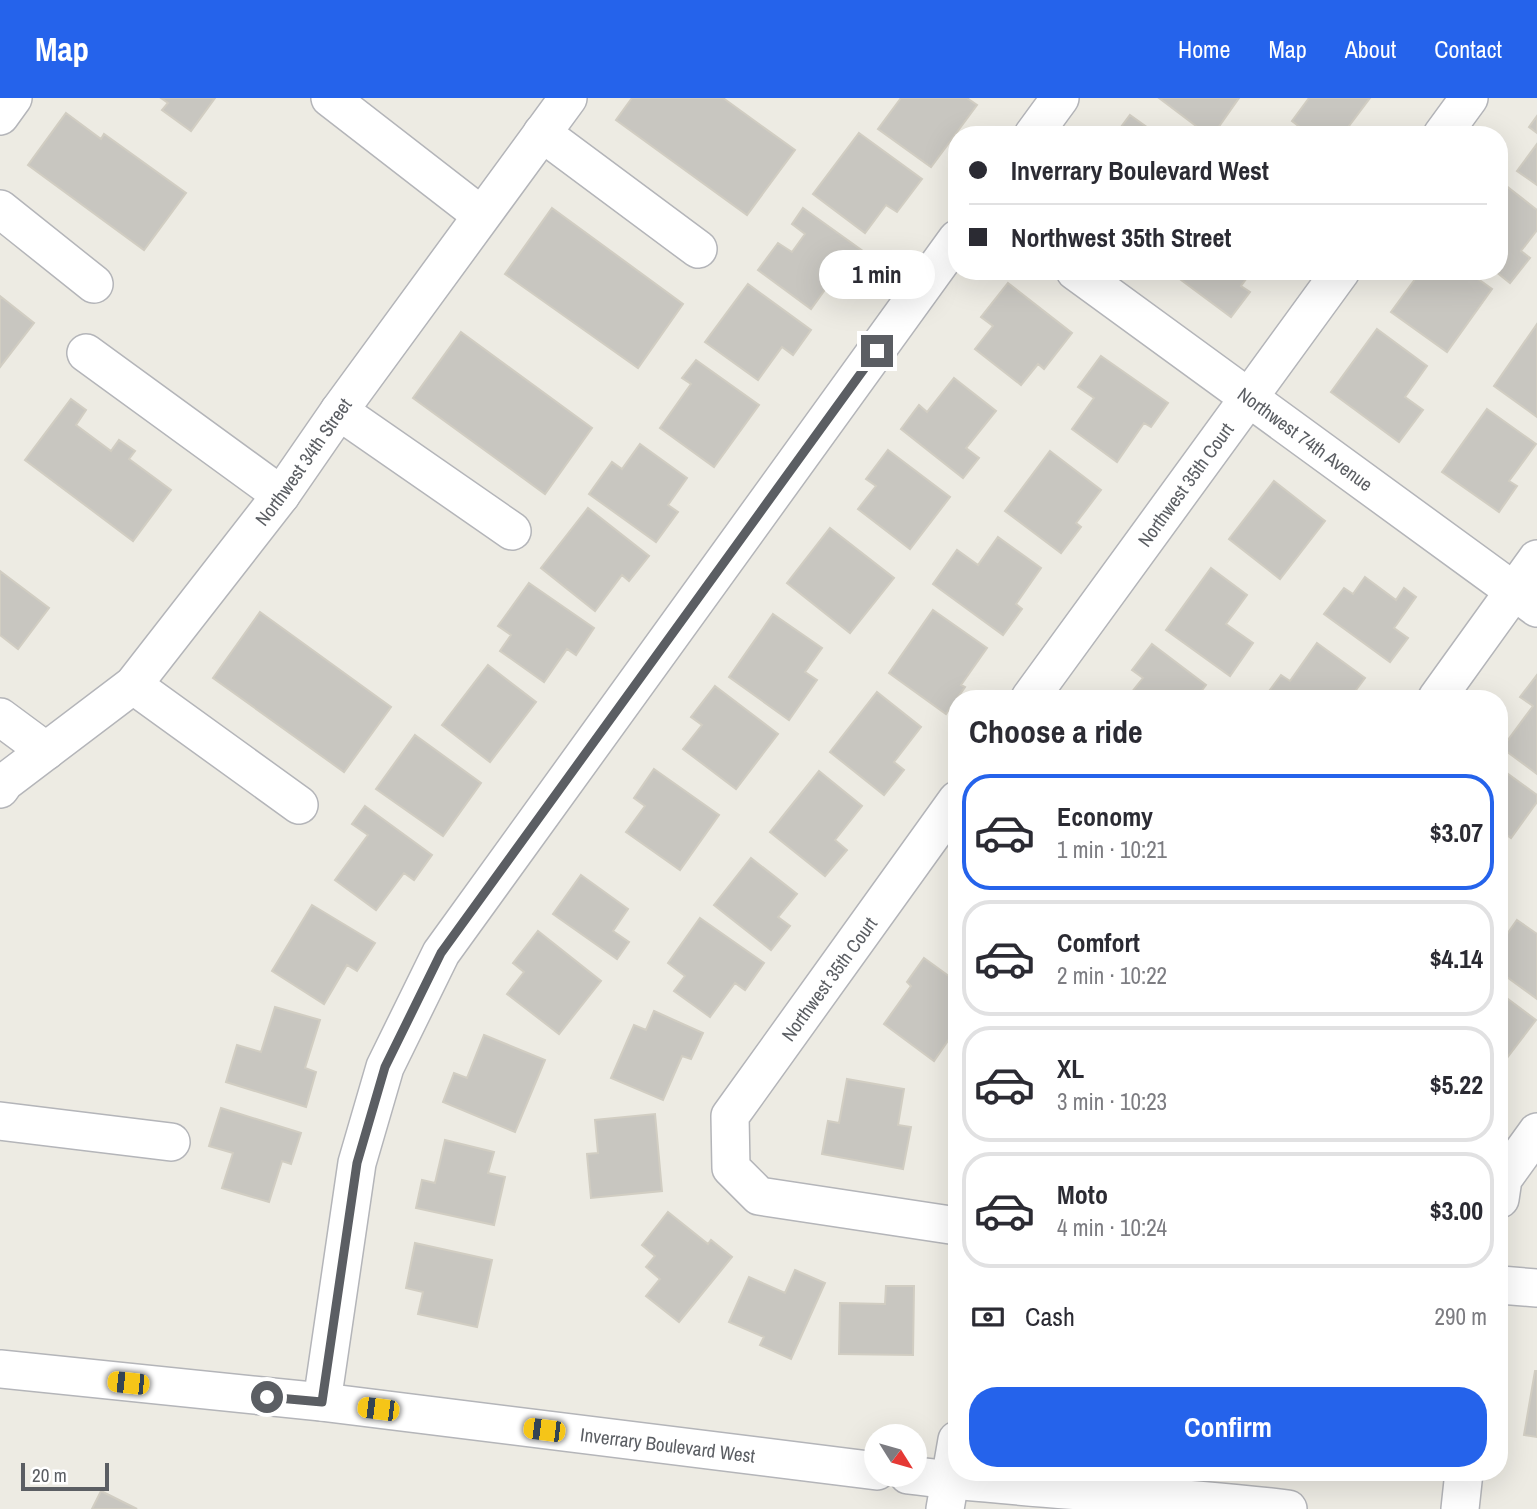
<!DOCTYPE html>
<html lang="en">
<head>
<meta charset="utf-8">
<style>
	:root { --surface:#fff; --page:#f2f2f3; --text:#2b2b33; --muted:#7c7c81; --line:#e1e1e2; --accent:#2563eb }
	body { margin:0; font-family:"Archivo Narrow",sans-serif; background:var(--page); color:var(--text); height:100vh; display:flex; flex-direction:column; font-size:26px; white-space:nowrap }
	* { box-sizing:border-box; margin:0 }
	p { font-size:23px; color:var(--muted) }
	.icon { flex:none; width:38px; height:38px; fill:none; stroke:currentColor; stroke-width:2; stroke-linecap:round; stroke-linejoin:round }
	.map { position:relative; flex:1; overflow:hidden }
	.panel { position:absolute; left:948px; top:592px; width:560px; height:791px; display:flex; flex-direction:column; background:var(--surface); border-radius:28px; box-shadow:0 7px 28px #0002 }
	.panel>* { flex:none }
	.guide { position:absolute; left:948px; top:28px; width:560px; height:154px; border-radius:28px; box-shadow:0 7px 28px #0002; display:grid; align-content:center; height:154px; padding:0 21px; background:var(--surface) }
	.needle { width:46px; rotate:127deg }
	.buttons { position:absolute; left:864px; top:1326px; display:grid; gap:14px }
	.buttons a { display:grid; place-items:center; width:63px; height:63px; border-radius:50%; background:var(--surface); box-shadow:0 7px 28px #0002; font-size:35px }
	.scale { position:absolute; left:21px; bottom:18px; width:88px; box-sizing:border-box; padding-left:7px; border:4px solid #5b5e63; border-top:0; font-size:19px; line-height:24px; white-space:nowrap; color:#5b5e63; -webkit-text-stroke:5px #fff; paint-order:stroke }
	.end { position:absolute; width:32px; height:32px; margin:-16px; border:9px solid #5b5e63; background:#fff; box-shadow:0 0 0 4px #fff }
	.from { border-radius:50% }
	.bubble { position:absolute; height:49px; border-radius:24px; background:var(--surface); box-shadow:0 7px 28px #0002; font-size:23px; font-weight:800; line-height:49px; text-align:center }
	.car { position:absolute; width:21px; height:42px; margin:-21px -10px; border-radius:9px; box-shadow:0 0 5px 2px #0007; background:linear-gradient(#f5c518 24%,#345 0 40%,#f5c518 0 76%,#345 0 86%,#f5c518 0) }
	.guide b { display:flex; align-items:center; gap:24px; height:66px; font-size:26px }
	.guide b+b { border-top:2px solid var(--line) }
	.guide i { width:18px; height:18px; background:var(--text) }
	ul { padding:0; list-style:none }
	li { display:flex; align-items:center; gap:21px; height:116px; margin:0 14px 10px; padding:0 7px; border:4px solid var(--line); border-radius:28px }
	li div { flex:1 }
	li b { display:block; font-size:26px }
	li em { font-style:normal; font-weight:800 }
	li.on { border-color:var(--accent) }
	li>.icon { width:63px; height:63px; stroke-width:1.5 }
	h2 { padding:0 21px; font-size:32px; line-height:84px }
	.pay { display:flex; align-items:center; gap:18px; height:77px; padding:0 21px; font-size:26px }
	.pay p { margin-inline-start:auto }
	.primary-button { display:flex; gap:14px; margin-top:auto; padding:14px 21px }
	.primary-button a { flex:1; height:80px; border-radius:28px; background:var(--accent); color:#fff; font-size:28px; font-weight:800; line-height:80px; text-align:center }
	header { display:flex; align-items:center; gap:42px; box-sizing:border-box; height:98px; padding:0 35px; background:var(--accent); color:#fff }
	header strong { font-size:33px }
	nav { display:flex; gap:38px; margin-inline-start:auto; font-size:24px }
	.map>svg:first-child { display:block }
</style>
</head>
<body>
<header>
<strong>Map</strong>
<nav><a>Home</a><a>Map</a><a>About</a><a>Contact</a></nav>
</header>
<div class="map">
<svg width="1537" height="1411" viewBox="0 0 1537 1411">
	<rect width="100%" height="100%" fill="#edebe3"/>
	<path fill="#c8c6c0" stroke="#d1cdc2" stroke-width="2" d="M161 0H215L191 33 162 12 168 5Z
		M632 0H723L795 52 747 117 616 22Z
		M901 0H967L977 7 931 69 878 31Z
		M1159 0H1239L1213 37H1208Z
		M1309 0H1370L1349 28 1360 37H1310L1292 23Z
		M66 15 101 41 104 36 186 95 144 152 28 67Z
		M1130 17 1158 37H1115Z
		M1537 18V35L1529 29Z
		M859 35 922 81 897 114 886 107 865 135 813 96Z
		M1537 46V87L1517 73Z
		M1500 83 1537 112V132L1521 153 1530 160 1510 185 1495 173H1500Z
		M552 110 683 206 638 270 505 176Z
		M803 110 867 156 848 182 837 175 811 211 758 172 778 145 792 154 805 136 792 126Z
		M1169 173H1252L1241 188 1250 194 1231 219Z
		M1421 173H1467L1492 191 1447 254 1391 214Z
		M1008 185 1072 235 1044 271 1038 266 1021 287 975 251 993 228 981 219Z
		M748 186 811 232 793 257 782 249 758 282 705 244Z
		M0 198 34 225 0 269Z
		M1537 226V319L1494 288Z
		M1377 231 1427 268 1405 299 1423 312 1399 344 1331 294Z
		M461 234 592 330 545 396 413 300Z
		M1101 258 1168 305 1151 329 1144 325 1117 364 1072 331 1094 300 1078 289Z
		M696 262 759 307 714 369 660 330 691 286 682 280Z
		M954 280 996 313 966 350 979 360 963 380 901 331 919 307 927 314Z
		M71 301 86 312 76 327 111 353 119 342 135 353 129 361 171 392 133 443 25 362Z
		M1487 311 1536 346 1509 383 1517 388 1499 414 1442 374Z
		M640 346 687 380 668 407 678 414 656 444 589 396 612 364 622 371Z
		M888 352 950 399 910 451 858 411 876 388 866 381Z
		M1050 353 1101 392 1076 425 1081 429 1061 455 1005 413Z
		M1274 383 1325 423 1280 481 1229 441Z
		M588 410 649 458 629 483 622 477 595 513 541 470Z
		M830 430 894 480 850 535 787 485Z
		M998 439 1041 470 1016 506 1022 511 1003 537 933 486 957 452 978 467Z
		M1211 470 1247 497 1226 526 1253 545 1230 578 1166 532Z
		M0 473 49 510 18 551 0 537Z
		M1365 479 1396 502 1404 490 1416 499 1394 530 1408 540 1390 564 1324 516 1344 490 1353 496Z
		M529 485 594 530 576 557 567 551 544 584 500 553 511 537 498 528Z
		M933 512 987 550 961 587 965 589 946 616 889 575Z
		M260 514 391 609 344 674 213 580Z
		M773 516 822 550 805 574 817 582 789 622 729 579Z
		M1317 545 1365 580 1350 600H1264L1281 577 1290 583Z
		M1152 546 1206 587 1196 600H1127L1143 580 1132 572Z
		M488 567 536 604 490 664 442 627Z
		M1537 577V676L1502 650 1533 608 1520 599Z
		M715 588 778 636 736 691 683 651 702 627 691 619Z
		M877 594 921 629 894 664 904 672 884 697 830 654Z
		M415 637 481 685 443 738 376 691Z
		M1500 670 1537 697V704L1511 740 1500 732Z
		M654 671 719 717 680 772 626 734 645 708 634 700Z
		M819 673 862 708 835 742 847 752 825 778 770 734Z
		M365 708 432 757 414 782 404 775 376 812 335 782 368 737 352 726Z
		M751 760 797 796 778 819 790 828 771 852 714 807Z
		M581 777 628 811 613 833 629 844 617 861 553 816Z
		M312 807 375 845 357 873 347 867 324 906 272 873Z
		M957 817V832L950 827Z
		M700 820 764 865 745 892 735 885 710 919 674 893 685 878 668 865Z
		M1517 822 1537 836V901L1500 874V846Z
		M538 833 601 883 559 936 507 896 524 874 513 865Z
		M924 860 957 884V941L952 937 934 963 884 926 911 888 907 884Z
		M1500 895 1536 922 1500 969Z
		M275 909 320 922 305 970 316 974 306 1009 226 984 237 947 261 954Z
		M654 913 703 935 691 961 682 958 663 1002 611 980 634 927 646 932Z
		M484 937 545 962 515 1034 443 1004 454 975 467 980Z
		M847 981 904 991 898 1027 911 1029 903 1071 822 1056 828 1023 839 1025Z
		M221 1010 301 1035 291 1066 282 1063 269 1104 222 1090 233 1055 209 1048Z
		M655 1016 662 1093 591 1100 587 1056 598 1055 595 1022Z
		M445 1042 494 1054 488 1075 505 1079 494 1127 416 1110 422 1082 435 1085Z
		M668 1114 708 1146 711 1142 732 1159 679 1224 646 1198 660 1181 646 1169 655 1158 642 1147Z
		M415 1145 492 1162 477 1229 418 1216 423 1194 406 1190Z
		M795 1172 825 1185 791 1261 760 1247 764 1239 729 1224 749 1179 785 1195Z
		M886 1188H914L913 1257 839 1256 840 1205 885 1206Z
		M1535 1273H1537V1339L1524 1337Z
		M101 1393 137 1411H92Z"/>
	<g fill="none" stroke-linecap="round" stroke-linejoin="round">
		<g stroke="#b4b5b9" stroke-width="40">
			<g id="minor">
				<path d="M330 0 481 117"/>
				<path d="M0 18 13 0"/>
				<path d="M542 35 698 151"/>
				<path d="M1033 37 1060 0"/>
				<path d="M1442 37 1469 0"/>
				<path d="M0 111 94 186"/>
				<path id="s1" d="M1075 173 1537 510"/>
				<path d="M86 255 281 397"/>
				<path d="M339 313 512 433"/>
				<path d="M133 587 299 707"/>
				<path id="s2" d="M1030 600 1341 173"/>
				<path d="M1437 600 1537 461"/>
				<path d="M0 619 46 653"/>
				<path id="s3" d="M0 691 5 684 133 587 281 397 339 313 568 0"/>
				<path d="M957 702 730 1018 731 1070 759 1098 957 1128"/>
				<path d="M0 1023 171 1044"/>
				<path d="M1500 1101 1503 1081 1537 1034"/>
				<path d="M1500 1187 1537 1190"/>
				<path id="s4" d="M0 1271 322 1304 877 1373"/>
				<path d="M322 1304 357 1065 385 969 441 855 957 141"/>
				<path d="M908 1377C1035 1393 1162 1396 1288 1411"/>
				<path d="M945 1411 957 1342"/>
				<path d="M1460 1411 1464 1374"/>
			</g>
		</g>
		<use href="#minor" stroke="#fff" stroke-width="37"/>
	</g>
	<g fill="none" stroke-linecap="round" stroke-linejoin="round">
		<path stroke="#5b5e63" stroke-width="9" d="M267 1299 322 1304 357 1065 385 969 441 855 877 253"/>
	</g>
	<g text-anchor="middle" stroke-width="5" stroke-linejoin="round" paint-order="stroke">
		<g font-size="19" fill="#5b5e63" stroke="#fff">
			<text dy="7" stroke="none"><textPath href="#s1" startOffset="285">Northwest 74th Avenue</textPath></text>
			<text dy="7" stroke="none"><textPath href="#s3" startOffset="450">Northwest 34th Street</textPath></text>
			<text dy="7" stroke="none"><textPath href="#s2" startOffset="264">Northwest 35th Court</textPath></text>
			<text transform="translate(829 881) rotate(-54)" y="7">Northwest 35th Court</text>
			<text dy="7" stroke="none"><textPath href="#s4" startOffset="672">Inverrary Boulevard West</textPath></text>
		</g>
	</g>
</svg>
<div class="buttons">
<a><svg class="needle" viewBox="-14 -14 28 28"><path d="M0-13l5 13h-10z" fill="#e53935"/><path d="M0 13l5-13h-10z" fill="#7c7c81"/></svg></a>
</div>
<div class="scale">20 m</div>
<i class="end from" style="left:267px;top:1299px"></i>
<i class="end" style="left:877px;top:253px"></i>
<div class="bubble" style="left:819px;top:152px;width:116px">1 min</div>
<i class="car" style="left:128px;top:1285px;rotate:276deg"></i>
<i class="car" style="left:378px;top:1311px;rotate:277deg"></i>
<i class="car" style="left:544px;top:1332px;rotate:277deg"></i>
<div class="guide">
<b><i class="from"></i>Inverrary Boulevard West</b>
<b><i></i>Northwest 35th Street</b>
</div>
<section class="panel">
<h2>Choose a ride</h2>
<ul>
<li class="on"><svg class="icon" aria-label="car" viewBox="0 0 24 24"><path d="M5 17H2v-5l4-1 3-4h7l3 4 3 1v5h-3M9 17h6M6 11h13"/><circle cx="7" cy="17" r="2"/><circle cx="17" cy="17" r="2"/></svg><div><b>Economy</b><p>1 min · 10:21</p></div><em>$3.07</em></li>
<li><svg class="icon" aria-label="car" viewBox="0 0 24 24"><path d="M5 17H2v-5l4-1 3-4h7l3 4 3 1v5h-3M9 17h6M6 11h13"/><circle cx="7" cy="17" r="2"/><circle cx="17" cy="17" r="2"/></svg><div><b>Comfort</b><p>2 min · 10:22</p></div><em>$4.14</em></li>
<li><svg class="icon" aria-label="car" viewBox="0 0 24 24"><path d="M5 17H2v-5l4-1 3-4h7l3 4 3 1v5h-3M9 17h6M6 11h13"/><circle cx="7" cy="17" r="2"/><circle cx="17" cy="17" r="2"/></svg><div><b>XL</b><p>3 min · 10:23</p></div><em>$5.22</em></li>
<li><svg class="icon" aria-label="car" viewBox="0 0 24 24"><path d="M5 17H2v-5l4-1 3-4h7l3 4 3 1v5h-3M9 17h6M6 11h13"/><circle cx="7" cy="17" r="2"/><circle cx="17" cy="17" r="2"/></svg><div><b>Moto</b><p>4 min · 10:24</p></div><em>$3.00</em></li>
</ul>
<div class="pay"><svg class="icon" aria-label="cash" viewBox="0 0 24 24"><path d="M3 7h18v10H3z"/><circle cx="12" cy="12" r="2"/></svg>Cash<p>290 m</p></div>
<div class="primary-button"><a>Confirm</a></div>
</section>
</div>
</body>
</html>
